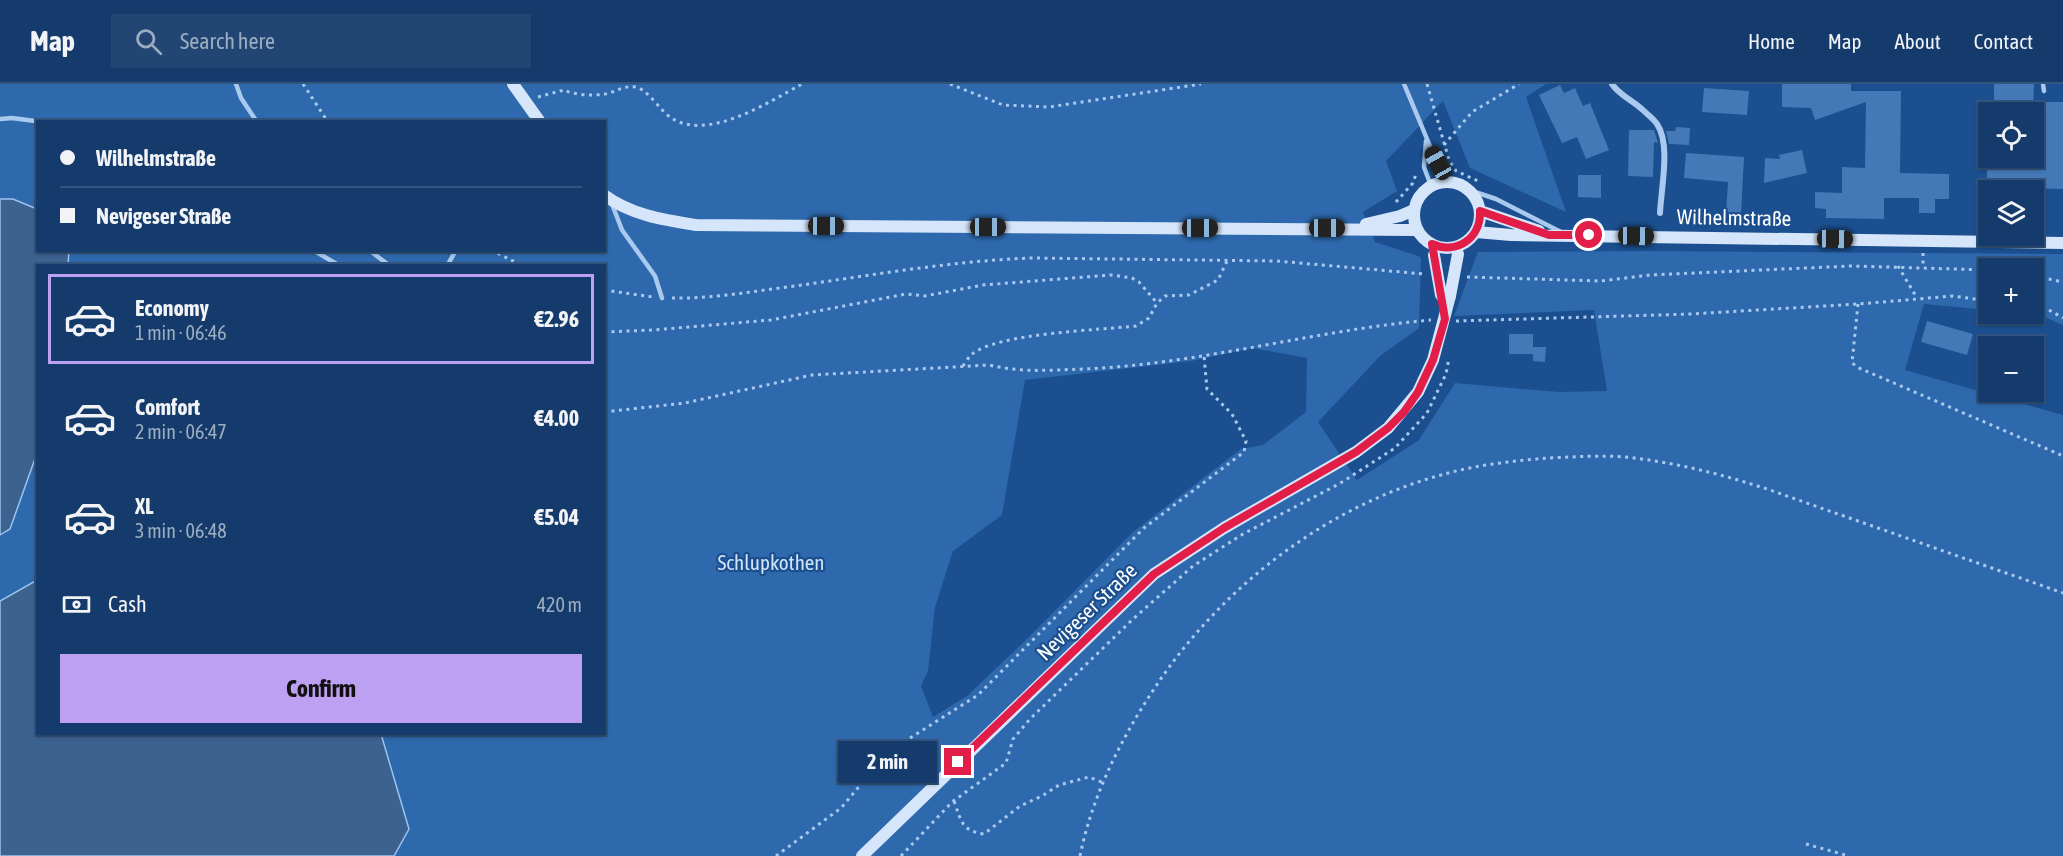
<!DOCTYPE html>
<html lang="en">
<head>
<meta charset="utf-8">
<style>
	:root { --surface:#143b6b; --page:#214673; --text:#f1f3f6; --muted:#9dadc1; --line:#33557e; --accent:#bca0f2 }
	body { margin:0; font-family:"Asap Condensed",sans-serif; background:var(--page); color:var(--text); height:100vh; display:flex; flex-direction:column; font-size:22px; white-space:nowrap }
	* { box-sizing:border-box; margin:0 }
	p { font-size:20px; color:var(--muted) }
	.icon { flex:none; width:33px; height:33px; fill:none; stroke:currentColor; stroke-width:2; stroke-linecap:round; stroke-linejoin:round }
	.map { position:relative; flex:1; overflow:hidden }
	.drawer { position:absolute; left:36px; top:180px; width:570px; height:471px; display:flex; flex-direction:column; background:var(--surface); border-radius:0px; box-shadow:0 2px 4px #0004,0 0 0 2px var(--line) }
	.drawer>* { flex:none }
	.hud { position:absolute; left:36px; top:36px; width:570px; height:132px; border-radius:0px; box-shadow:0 2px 4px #0004,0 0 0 2px var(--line); display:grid; align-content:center; height:132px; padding:0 24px; background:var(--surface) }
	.tools { position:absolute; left:1978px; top:18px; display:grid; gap:12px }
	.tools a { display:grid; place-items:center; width:66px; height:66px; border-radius:0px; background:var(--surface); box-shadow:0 2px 4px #0004,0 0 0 2px var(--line); font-size:30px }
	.end { position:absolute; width:27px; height:27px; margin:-14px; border:8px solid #e11d48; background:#fff; box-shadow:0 0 0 3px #fff }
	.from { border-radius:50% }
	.bubble { position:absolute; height:42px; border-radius:0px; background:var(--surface); box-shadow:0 2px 4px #0004,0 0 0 2px var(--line); font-size:20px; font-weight:700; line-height:42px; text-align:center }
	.car { position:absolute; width:18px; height:36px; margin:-18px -9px; border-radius:8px; box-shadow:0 0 4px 2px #0007; background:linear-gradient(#222 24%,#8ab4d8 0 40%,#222 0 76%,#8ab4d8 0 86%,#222 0) }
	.hud b { display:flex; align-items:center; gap:21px; height:57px; font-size:22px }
	.hud b+b { border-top:2px solid var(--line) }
	.hud i { width:15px; height:15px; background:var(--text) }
	ul { padding:10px 0 0; list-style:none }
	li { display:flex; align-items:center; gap:18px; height:90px; margin:0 12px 9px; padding:0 12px; border:3px solid transparent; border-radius:0px }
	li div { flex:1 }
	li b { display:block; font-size:22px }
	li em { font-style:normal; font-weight:700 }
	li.current { border-color:var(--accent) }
	li>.icon { width:54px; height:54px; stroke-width:1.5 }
	.pay { display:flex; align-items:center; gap:15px; height:66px; padding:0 24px; font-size:22px }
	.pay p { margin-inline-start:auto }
	.cta { display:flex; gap:12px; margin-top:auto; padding:12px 24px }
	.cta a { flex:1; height:69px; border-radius:0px; background:var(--accent); color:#111; font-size:24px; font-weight:700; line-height:69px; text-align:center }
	header { display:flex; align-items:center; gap:36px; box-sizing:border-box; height:84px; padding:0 30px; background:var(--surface); border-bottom:2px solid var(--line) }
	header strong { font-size:28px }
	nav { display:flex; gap:33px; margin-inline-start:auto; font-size:21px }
	.search { width:420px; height:54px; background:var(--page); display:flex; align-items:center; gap:15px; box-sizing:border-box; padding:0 21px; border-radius:0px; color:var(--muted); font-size:22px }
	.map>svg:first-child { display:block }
</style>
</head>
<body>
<header>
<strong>Map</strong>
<div class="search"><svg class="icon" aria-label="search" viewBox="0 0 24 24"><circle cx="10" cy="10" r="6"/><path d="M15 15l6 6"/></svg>Search here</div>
<nav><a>Home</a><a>Map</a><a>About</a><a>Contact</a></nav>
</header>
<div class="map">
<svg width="2063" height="772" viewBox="0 0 2063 772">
	<rect width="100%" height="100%" fill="#1b4f8f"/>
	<path fill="#2e69ad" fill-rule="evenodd" d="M0 0H1546L1526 13 1566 128 1470 84 1443 17 1386 77 1397 107 1363 128 1375 158 1421 173 1419 244 1380 272 1318 338 1357 396 1419 356 1455 299 1559 308 1607 307 1594 226 1454 232 1478 168 1646 167 2063 170V241L2042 232 2018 230H2034V184H1989V226L1924 220 1905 286 2063 331V772H0ZM38 38H604V166H38ZM38 182H604V650H38ZM1253 264 1307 274 1306 328 1263 361 1241 365 1133 448 1027 555 967 612 933 633 921 602 928 587 935 523 953 467 1002 431 1025 296 1191 277Z"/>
	<path fill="#3c6290" stroke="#9cc4f0" stroke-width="1.5" d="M0 115H13L37 125 38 166 69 167 68 181 38 182 37 369 10 445 0 451Z
		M37 496 38 650H381L409 745 394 772H0V517Z"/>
	<path fill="#4478b7" d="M1782 0H1851V7H1901L1900 89 1949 90V115H1935V129H1919V114H1884V135L1826 134V125L1815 124V108L1842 109V83L1865 84 1866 18 1815 36 1811 24 1782 23Z
		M1994 0H2034L2033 28H1994Z
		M1560 1 1564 9 1575 4 1583 22 1590 19 1609 66 1586 75 1577 53 1562 59 1539 11Z
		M1704 4 1749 7 1747 31 1702 28Z
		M2034 18H2063V105L2021 104V98H1987V74H2034Z
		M1676 43 1690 44 1689 61 1669 60 1666 47H1675Z
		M1629 46H1654L1658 59 1654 58 1653 93 1628 92Z
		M1802 66 1807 89 1764 99 1765 74 1780 75 1779 71Z
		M1686 69 1744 73 1741 130H1726L1728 98 1684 94Z
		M1578 91H1601V114L1578 113Z
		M1927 237 1973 250 1967 271 1921 258Z
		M1509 250H1533V263H1546L1545 278 1533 277V270H1509Z"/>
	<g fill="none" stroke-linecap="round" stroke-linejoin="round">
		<path stroke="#a9c9ee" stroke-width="3" stroke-dasharray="3 4.5" stroke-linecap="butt" d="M303 0 328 38
			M950 0 1003 21 1049 23 1201 0
			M1427 0 1449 76 1456 87 1480 98
			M538 13 564 6C574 11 593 12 605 10 616 8 624 1 636 3 648 6 659 25 670 33 706 59 769 18 802 0
			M1444 61 1472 28 1519 0
			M1396 118 1413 99 1416 90
			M491 166 523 182
			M1923 169V183
			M1898 182 1917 214
			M2034 192 2063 198
			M1467 193 1601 197 1650 191 1851 182 1989 186
			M604 206 653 213
			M672 214C713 215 754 207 795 202 873 191 952 177 1031 174L1277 177 1424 190
			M1858 220 1852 279 1859 284 2061 371
			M2034 224 2051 227 2063 234
			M1456 237 1691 230 1858 220 1953 212 1989 217
			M604 248 653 246 771 236 906 210 925 212 983 201 1111 191 1132 194 1139 198 1157 219
			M963 282C965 279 968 274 971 271 995 249 1101 246 1136 242L1149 234 1157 219 1165 212 1189 211 1218 196 1228 175
			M604 328 685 319 812 291 989 281C1024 289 1049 286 1084 285 1201 280 1315 246 1431 236
			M954 717C961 736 961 747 984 750L1020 722 1042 712 1059 701 1089 693 1104 699
			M1806 760 1849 772
			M776 772 841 724 888 668 978 611 1144 444 1244 368 1246 357 1232 330 1207 305 1204 272
			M901 772 952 718 1006 679 1013 655 1030 635 1133 535 1193 482 1243 450 1339 400 1395 364 1427 329 1446 290 1449 274
			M1080 772C1093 708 1124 649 1160 596 1226 500 1328 422 1441 391 1475 381 1513 377 1548 374 1574 373 1600 371 1625 373 1674 378 1721 390 1767 405L2063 509"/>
		<path stroke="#a9c9ee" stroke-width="4.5" d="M236 0 241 14 257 38
			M1404 0 1445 98
			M2043 0 2044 7
			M0 35 12 34 43 38
			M1426 57 1424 83 1431 102
			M1469 106 1496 115 1561 148
			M604 120 610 115 622 146 655 192 662 214
			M313 166 340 182
			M369 166 390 182
			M447 182 456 166"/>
		<path stroke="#a9c9ee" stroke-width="6" d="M1612 0C1620 12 1633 16 1644 27 1648 31 1654 35 1657 40 1671 60 1661 105 1660 129"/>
		<path stroke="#d6e6fa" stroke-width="12" d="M513 0 540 38
			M1414 131a33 33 0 1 1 66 0a33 33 0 1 1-66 0Z
			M604 111C631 131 664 136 696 141L1417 146
			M1480 127 1539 147
			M1366 140 1400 132 1414 126
			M1476 148 1511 151 2063 159
			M862 772 1154 490 1224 444 1356 368 1388 344 1418 308 1433 276 1450 212"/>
		<path stroke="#d6e6fa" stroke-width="12" d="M1434 171 1441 211
			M1450 212 1458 170"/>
	</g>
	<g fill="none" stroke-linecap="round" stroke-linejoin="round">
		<path stroke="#e11d48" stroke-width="8" d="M958 678 1154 490 1224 444 1356 368 1388 344 1404 328 1418 308 1433 276 1445 235 1432 160C1457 171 1481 154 1480 127L1549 151H1589"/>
	</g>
	<g text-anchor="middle" stroke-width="4.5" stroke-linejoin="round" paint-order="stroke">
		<g font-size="21" fill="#fff" stroke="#1b4f8f">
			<text transform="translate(1734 134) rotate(1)" y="7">Wilhelmstraße</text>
			<text transform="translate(1087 528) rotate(-44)" y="7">Nevigeser Straße</text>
		</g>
		<g font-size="21" fill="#cfe3fa" stroke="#1b4f8f">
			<text x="771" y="486">Schlupkothen</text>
		</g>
	</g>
</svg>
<div class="tools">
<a><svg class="icon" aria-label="locate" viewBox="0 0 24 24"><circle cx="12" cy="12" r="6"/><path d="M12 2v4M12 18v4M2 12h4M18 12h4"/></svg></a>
<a><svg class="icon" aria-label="layers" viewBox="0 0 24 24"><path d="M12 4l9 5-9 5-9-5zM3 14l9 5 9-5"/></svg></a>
<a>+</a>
<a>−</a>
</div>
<i class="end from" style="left:1589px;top:151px"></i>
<i class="end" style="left:958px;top:678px"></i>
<div class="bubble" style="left:838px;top:657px;width:99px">2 min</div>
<i class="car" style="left:1438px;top:79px;rotate:331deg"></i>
<i class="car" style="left:826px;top:142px;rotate:90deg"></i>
<i class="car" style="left:988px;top:143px;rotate:90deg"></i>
<i class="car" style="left:1200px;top:144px;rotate:90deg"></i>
<i class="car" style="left:1327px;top:144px;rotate:90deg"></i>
<i class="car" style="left:1636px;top:152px;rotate:91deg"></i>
<i class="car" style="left:1835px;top:155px;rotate:91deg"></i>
<div class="hud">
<b><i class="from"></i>Wilhelmstraße</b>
<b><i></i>Nevigeser Straße</b>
</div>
<section class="drawer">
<ul>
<li class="current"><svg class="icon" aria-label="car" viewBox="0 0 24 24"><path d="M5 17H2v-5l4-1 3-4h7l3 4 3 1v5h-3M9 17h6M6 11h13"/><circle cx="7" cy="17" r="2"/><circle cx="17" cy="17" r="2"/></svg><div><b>Economy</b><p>1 min · 06:46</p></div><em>€2.96</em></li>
<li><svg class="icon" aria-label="car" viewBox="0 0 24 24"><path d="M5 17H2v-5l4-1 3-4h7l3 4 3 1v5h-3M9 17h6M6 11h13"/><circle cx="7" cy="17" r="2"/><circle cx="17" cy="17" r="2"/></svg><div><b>Comfort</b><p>2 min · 06:47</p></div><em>€4.00</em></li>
<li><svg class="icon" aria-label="car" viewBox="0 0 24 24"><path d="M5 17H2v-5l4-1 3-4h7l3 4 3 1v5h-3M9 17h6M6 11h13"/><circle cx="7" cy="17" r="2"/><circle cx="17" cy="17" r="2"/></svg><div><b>XL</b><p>3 min · 06:48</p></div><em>€5.04</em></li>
</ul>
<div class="pay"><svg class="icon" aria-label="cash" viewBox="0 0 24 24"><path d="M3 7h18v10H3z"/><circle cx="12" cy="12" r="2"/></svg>Cash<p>420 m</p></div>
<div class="cta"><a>Confirm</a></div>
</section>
</div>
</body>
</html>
